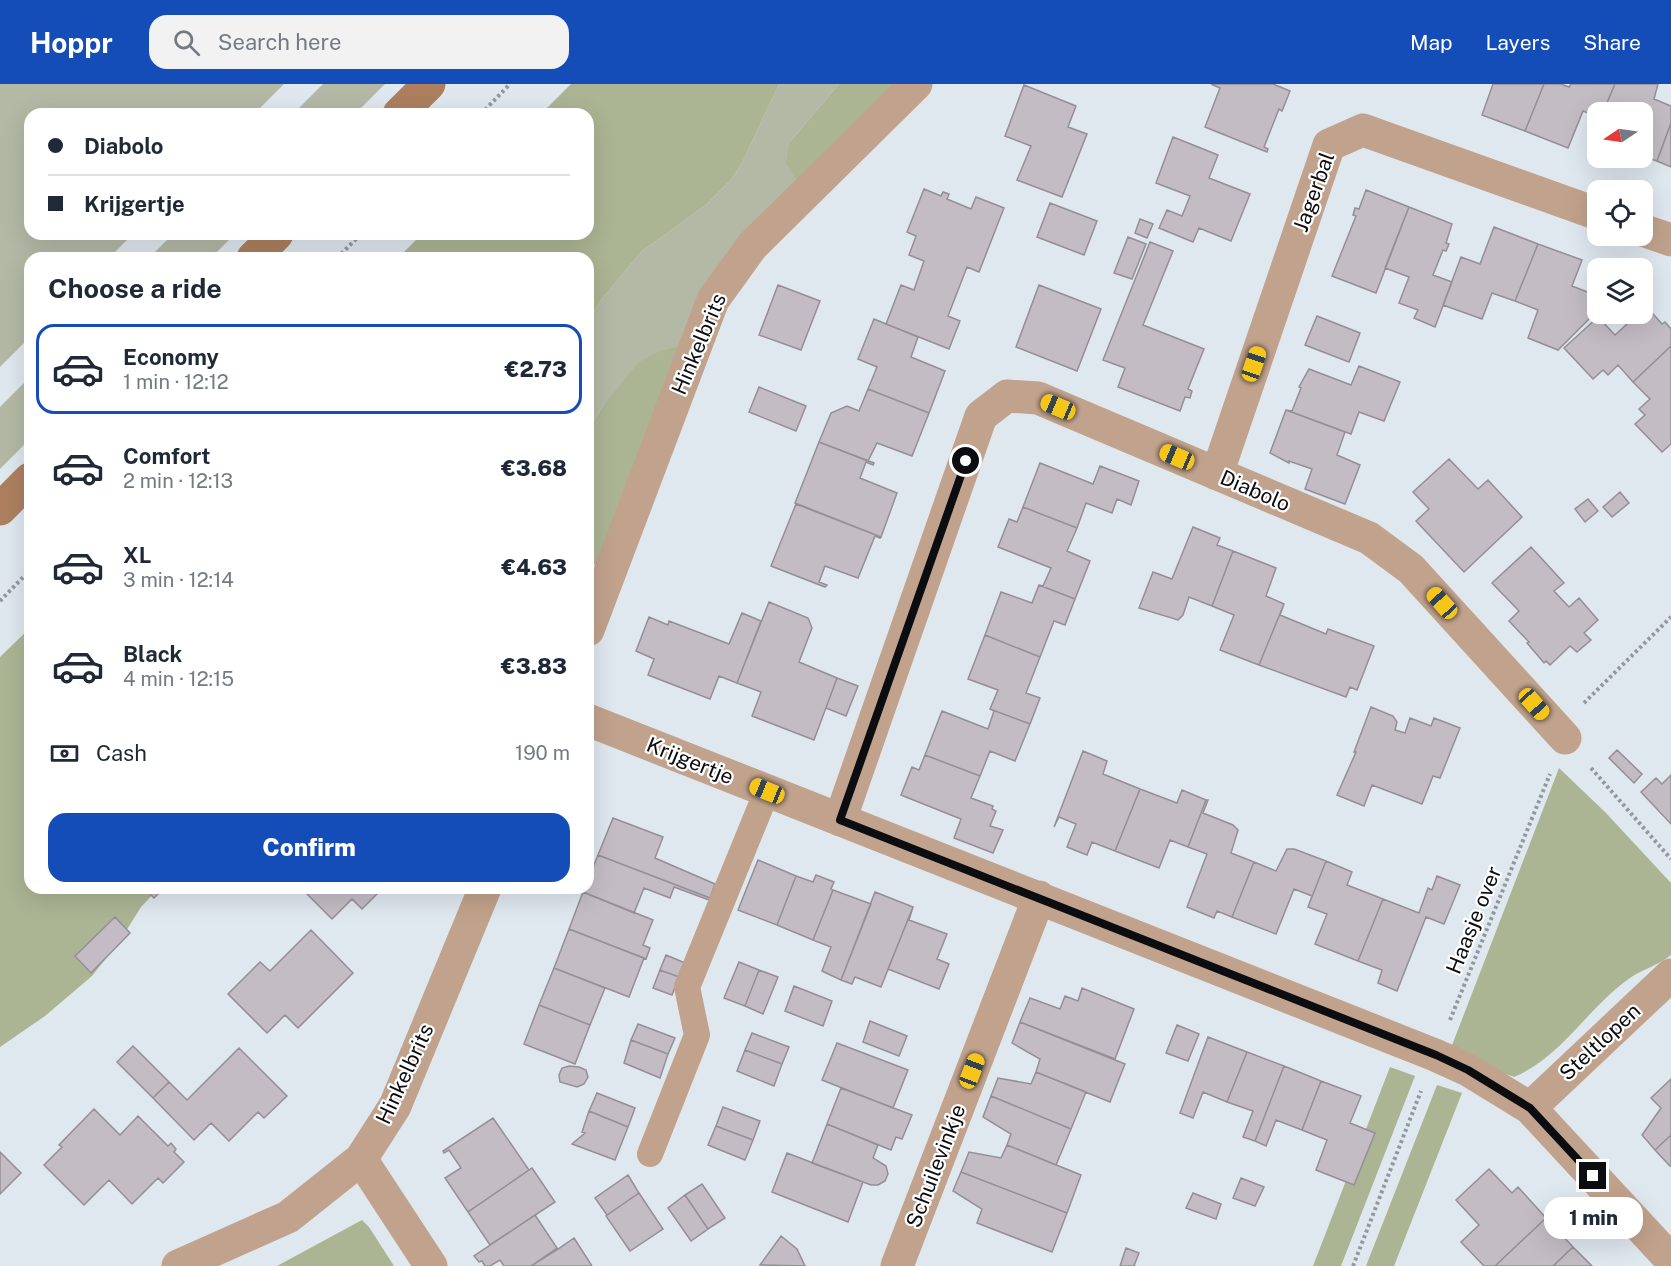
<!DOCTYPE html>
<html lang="en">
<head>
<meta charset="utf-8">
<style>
	:root { --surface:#fff; --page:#f2f2f3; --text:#1f2937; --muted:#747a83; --line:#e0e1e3; --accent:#154db8 }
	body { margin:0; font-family:"Public Sans",sans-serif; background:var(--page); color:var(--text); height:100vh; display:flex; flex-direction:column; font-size:22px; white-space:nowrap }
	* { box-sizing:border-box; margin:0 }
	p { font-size:20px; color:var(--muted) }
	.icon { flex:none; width:33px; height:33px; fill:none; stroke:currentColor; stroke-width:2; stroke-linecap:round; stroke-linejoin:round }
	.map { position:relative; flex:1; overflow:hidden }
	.panel { position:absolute; left:24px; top:168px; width:570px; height:642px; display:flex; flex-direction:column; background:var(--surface); border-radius:18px; box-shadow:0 6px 24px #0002 }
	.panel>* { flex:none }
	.top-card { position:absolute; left:24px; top:24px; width:570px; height:132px; border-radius:18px; box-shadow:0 6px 24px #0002; display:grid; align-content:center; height:132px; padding:0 24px; background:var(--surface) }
	.needle { width:39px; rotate:257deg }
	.controls { position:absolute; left:1587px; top:18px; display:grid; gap:12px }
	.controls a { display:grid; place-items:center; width:66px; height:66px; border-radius:12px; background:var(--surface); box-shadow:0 6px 24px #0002; font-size:30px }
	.end { position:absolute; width:27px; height:27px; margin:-14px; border:8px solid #0b0d10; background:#fff; box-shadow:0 0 0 3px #fff }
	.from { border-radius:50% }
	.bubble { position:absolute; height:42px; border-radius:18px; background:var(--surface); box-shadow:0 6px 24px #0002; font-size:20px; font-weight:800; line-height:42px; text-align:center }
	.car { position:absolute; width:18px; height:36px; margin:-18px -9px; border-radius:8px; box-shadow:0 0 4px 2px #0007; background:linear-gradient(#f5c518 24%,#345 0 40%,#f5c518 0 76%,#345 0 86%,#f5c518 0) }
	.top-card b { display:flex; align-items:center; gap:21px; height:57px; font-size:22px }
	.top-card b+b { border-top:2px solid var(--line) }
	.top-card i { width:15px; height:15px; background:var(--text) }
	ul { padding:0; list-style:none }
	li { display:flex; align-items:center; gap:18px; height:90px; margin:0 12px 9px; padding:0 12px; border:3px solid transparent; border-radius:18px }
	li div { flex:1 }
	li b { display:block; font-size:22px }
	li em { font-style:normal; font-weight:800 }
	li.selected { border-color:var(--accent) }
	li>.icon { width:54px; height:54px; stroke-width:1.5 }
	h2 { padding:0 24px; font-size:27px; line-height:72px }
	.pay { display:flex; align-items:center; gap:15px; height:66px; padding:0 24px; font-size:22px }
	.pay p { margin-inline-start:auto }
	.action { display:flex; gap:12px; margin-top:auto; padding:12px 24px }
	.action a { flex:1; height:69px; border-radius:18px; background:var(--accent); color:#fff; font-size:24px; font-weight:800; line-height:69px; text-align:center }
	header { display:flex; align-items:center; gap:36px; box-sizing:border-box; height:84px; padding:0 30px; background:var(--accent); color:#fff }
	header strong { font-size:28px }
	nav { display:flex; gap:33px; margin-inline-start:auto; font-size:21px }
	.search { width:420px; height:54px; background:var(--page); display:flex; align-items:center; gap:15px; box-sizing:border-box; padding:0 21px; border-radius:18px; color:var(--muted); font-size:22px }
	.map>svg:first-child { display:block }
</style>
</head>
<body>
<header>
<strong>Hoppr</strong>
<div class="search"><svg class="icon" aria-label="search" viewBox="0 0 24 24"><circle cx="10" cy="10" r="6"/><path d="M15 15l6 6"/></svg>Search here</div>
<nav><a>Map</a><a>Layers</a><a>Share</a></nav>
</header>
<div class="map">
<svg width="1671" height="1182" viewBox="0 0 1671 1182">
	<rect width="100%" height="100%" fill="#dfe7ef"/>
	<path fill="#b3b9a5" d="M0 0H284L254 30H30V150H133L109 174H30V253L0 283Z
		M323 0H385L355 30H293Z
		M779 0H839L789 59 799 100 691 260 604 320 588 347V238L601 216 641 168 707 120 731 96 743 77Z
		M173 150H235L211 174H149Z
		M30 293V355L0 385V323Z"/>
	<path fill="#abb594" d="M571 0H779L743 77 731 96 707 120 641 168 601 216 588 238V174H398L422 150H588V30H541Z
		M839 0H899L799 100 786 79 789 59Z
		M691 260 598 487 588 469V347L604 320 639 278 660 267Z
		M30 544V804H159L141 823 121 855 92 892 45 932 0 963V573Z
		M1559 684 1606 729 1671 799V871C1659 881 1643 885 1630 894 1588 923 1562 973 1514 993L1449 969Z
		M1390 983 1415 992 1341 1182H1313Z
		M1437 1001 1462 1009 1394 1182H1366Z
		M362 1136 369 1143 394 1182H277Z"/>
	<path fill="#c3bcc4" stroke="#958e96" stroke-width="1.5" d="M1211 0H1273L1290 7 1282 27 1279 25 1264 63 1268 65 1267 68 1205 43 1220 4Z
		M1493 0H1544L1525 47 1482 31Z
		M1544 0H1561L1569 3 1571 0H1615L1603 28H1598V33L1583 27 1568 64 1525 47Z
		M1615 0H1658L1654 15 1671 22V39L1657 77 1642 72V28H1603Z
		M1024 1 1076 22 1068 43 1087 50 1062 113 1017 96 1031 62 1005 52Z
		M1671 39V83L1657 77Z
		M1173 53 1218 71 1209 94 1250 110 1231 157 1199 144 1193 158 1159 144 1167 126 1182 132 1190 112 1156 99Z
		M924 105 941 112 943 108 949 110 947 115 971 125 976 113 1004 124 979 188 967 183 948 232 960 237 949 265 886 240 901 201 914 206 924 177 909 171 916 152 907 148Z
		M1366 106 1409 123 1376 209 1332 192 1356 132 1353 131 1355 124 1359 125Z
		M1050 119 1097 137 1084 171 1037 153Z
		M1409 123 1452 140 1446 159 1449 160 1446 167 1443 166 1433 191 1452 198 1435 243 1414 234 1418 226 1399 219 1409 193 1385 184Z
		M1140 135 1153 140 1147 154 1135 149Z
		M1494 143 1538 160 1515 217 1492 209 1482 235 1443 221 1461 173 1480 180Z
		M1128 153 1146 160 1132 195 1114 189Z
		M1150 158 1173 167 1143 241 1204 265 1188 305 1192 307 1190 314 1185 313 1180 327 1118 303 1125 284 1103 276Z
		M1538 160 1582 176 1572 202 1598 212V226L1558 266 1528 254 1538 226 1515 217Z
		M778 201 820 217 801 266 759 251Z
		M1039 201 1101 225 1077 287 1016 263Z
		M1646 222 1662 240 1665 238 1671 245V262L1633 298 1618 281 1608 291 1603 286 1593 295 1564 264 1598 233 1615 251 1638 230H1642V225Z
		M1317 232 1360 249 1349 278 1305 261Z
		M874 235 918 253 911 273 945 287 929 329 868 305 877 283 858 275Z
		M1671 262V360L1662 368 1635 340 1645 331 1639 325 1650 315 1633 298Z
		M1359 282 1400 298 1384 337 1359 328 1351 350 1286 326 1292 327 1301 304 1299 303 1309 285 1351 301Z
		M759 303 806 322 796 347 749 328Z
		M868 305 929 329 912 372 877 359 868 377 819 358 831 329 847 322 859 327Z
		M1286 326 1345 348 1337 371 1360 381 1345 420 1305 405 1312 385 1289 377V379L1270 369Z
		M819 358 874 379 873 381 866 378 860 394 897 409 881 453 795 419Z
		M1449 375 1478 405 1488 396 1522 433 1464 488 1416 437 1429 425 1413 408Z
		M1040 379 1093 400 1100 382 1139 397 1131 421 1117 415 1112 429 1086 419 1077 444 1023 423Z
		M1620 408 1629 419 1612 433 1603 423Z
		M1588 415 1598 427 1585 438 1575 425Z
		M796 420 881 453 880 454 875 452 858 494 825 482 819 498 827 501 825 503 771 482Z
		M1023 423 1077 444 1067 467 1090 477 1075 515 1039 501 1043 502 1051 484 998 463 1009 435 1017 438Z
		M1193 443 1220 454 1217 461 1233 467 1212 522 1189 513 1183 531 1178 536 1139 524 1153 488 1172 495Z
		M1531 463 1564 499 1554 507 1569 523 1579 514 1598 536 1584 549 1591 556 1577 568 1570 562 1550 581 1546 577 1544 579 1527 559 1529 558 1509 537 1519 527 1492 499Z
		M1233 467 1276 484 1266 512 1284 520 1259 581 1220 566 1234 531 1212 522Z
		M1039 501 1075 515 1065 541 1054 537 1040 573 985 551 1001 508 1032 519Z
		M769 518 808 534 812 544 799 578 837 594 814 656 752 632 761 608 737 599Z
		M1284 520 1280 531 1326 550 1328 545 1374 562 1357 606 1350 603 1346 613 1259 581Z
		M742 529 761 537 737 599 719 592 710 615 648 591 654 575 636 567 649 533 668 541 669 537 729 560Z
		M985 551 1040 573 1026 609 1040 614 1030 640 990 625 998 606 968 595Z
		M837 594 858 602 846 632 826 624Z
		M1371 623 1393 632 1397 638 1395 646 1405 649 1410 634 1431 642 1434 634 1460 644 1440 694 1433 692 1422 720 1372 701 1364 722 1337 711 1356 668H1354Z
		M990 625 1030 640 1015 677 990 667 980 692 925 671 942 627 988 645 994 627Z
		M1617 666 1642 690 1634 699 1609 674Z
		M1083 667 1107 677 1103 690 1140 705 1115 767 1092 758 1087 771 1067 763 1076 740 1059 733 1054 743Z
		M925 671 980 692 971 714 993 722 992 725 996 727 990 742 1003 746 993 769 954 754 961 735 901 711 912 683 919 686Z
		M1671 691V740L1641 708 1656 694 1662 700Z
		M1140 705 1177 719 1182 706 1206 716 1188 763 1170 756 1159 784 1115 767Z
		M1206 716H1208L1203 729 1233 741 1238 746 1231 769 1254 778 1232 833 1217 827 1214 834 1187 823 1207 770 1188 763Z
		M613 734 663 753 655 774 715 800 710 814 598 771Z
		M1287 765H1294L1326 777 1308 823 1312 812 1294 805 1276 850 1232 833 1254 778 1276 787Z
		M598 771 710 814 709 816 674 803 670 814 644 804 634 829 583 808 585 804H588V796Z
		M758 776 796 792 777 841 738 826Z
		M1326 777 1352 788 1347 801 1383 815 1358 877 1315 860 1327 830 1308 823Z
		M816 791 834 798 831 805 833 806 813 856 777 841 796 792 813 798Z
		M1437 792 1460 801 1444 840 1426 833 1397 907 1378 899 1382 886 1358 877 1383 815 1419 829 1428 804 1432 806Z
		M144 804H164L154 814Z
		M301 804H382V805L362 825 352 815 332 835Z
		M833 806 871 820 841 896 822 887 831 863 813 856Z
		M583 808 653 836 643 861 650 864 646 875 569 845Z
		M875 808 913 823 881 903 855 893 852 900 841 896Z
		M913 823 909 836 947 850 937 875 949 880 939 905 888 885Z
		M115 833 130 849 91 889 75 872Z
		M569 845 644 874 629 913 554 884Z
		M311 846 353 889 298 944 285 931 267 949 228 910 260 878 270 887Z
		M666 871 685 879 679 893 660 886Z
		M739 878 759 886 745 922 724 914Z
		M554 884 605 904 590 941 539 921Z
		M660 886 679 893 672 911 653 904Z
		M759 886 778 893 763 930 745 922Z
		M794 902 832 917 823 942 785 927Z
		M1082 904 1134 925 1115 975 1020 938 1030 914 1060 925 1065 912 1078 917Z
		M539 921 590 941 575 980 524 960Z
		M870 937 907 952 899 972 863 958Z
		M1020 938 1125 980 1110 1018 1036 988 1040 975 1012 959Z
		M638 940 675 954 668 970 631 956Z
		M1177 941 1199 950 1188 977 1166 969Z
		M752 949 789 963 782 980 745 966Z
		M1208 953 1247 968 1227 1018 1203 1008 1193 1034 1180 1029Z
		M631 956 668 970 660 994 624 979Z
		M837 959 908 986 893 1024 822 996Z
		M133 962 169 998 153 1014 117 978Z
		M239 964 287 1012 264 1034 258 1028 229 1057 211 1039 194 1056 153 1014 169 998 187 1016Z
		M745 966 782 980 774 1002 737 987Z
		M1247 968 1284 982 1255 1057 1243 1053 1253 1027 1227 1018Z
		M569 982 579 983 586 986 588 993 584 1000 577 1003 560 998 559 991 562 984Z
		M1284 982 1321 997 1302 1046 1276 1036 1266 1062 1255 1057Z
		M1036 988 1086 1008 1071 1045 991 1012 998 994 1031 1000Z
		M1671 995V1051L1655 1066 1642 1051 1661 1024 1651 1014Z
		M1321 997 1361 1012 1350 1039 1375 1049 1354 1101 1316 1086 1327 1056 1302 1046Z
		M841 1004 912 1031 902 1055 896 1053 891 1066 827 1040Z
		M597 1009 635 1024 628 1043 589 1027Z
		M991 1012 1071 1045 1056 1081 1007 1061 1011 1050 983 1033Z
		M723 1023 760 1037 753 1056 716 1042Z
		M94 1025 120 1051 138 1032 168 1062 171 1059 176 1065 174 1068 184 1078 163 1099 158 1094 132 1120 109 1096 84 1121 44 1081 62 1063 59 1061Z
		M589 1027 628 1043 615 1076 572 1060 585 1049 582 1048Z
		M493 1034 529 1086 468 1128 445 1094 461 1084 449 1066 444 1069 443 1067Z
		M827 1040 878 1061 873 1074 886 1082 888 1090 885 1097 878 1101H871L812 1079Z
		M716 1042 753 1056 745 1076 708 1061Z
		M1671 1051V1082H1670L1655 1066Z
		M1007 1061 1081 1091 1067 1129 961 1088 969 1068 1001 1074Z
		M0 1068 21 1089 0 1110Z
		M787 1069 863 1098 848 1138 772 1108Z
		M532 1084 555 1118 490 1161 468 1128Z
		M1489 1085 1512 1109 1518 1103 1546 1134 1495 1182H1484L1461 1158 1479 1141 1456 1116Z
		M961 1088 1067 1129 1052 1168 977 1139 982 1125 953 1107Z
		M628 1091 639 1109 607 1131 595 1114Z
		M1241 1094 1264 1103 1255 1122 1233 1114Z
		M702 1100 725 1134 708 1145 685 1111Z
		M639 1109 663 1145 630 1167 606 1132Z
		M1193 1109 1221 1120 1216 1135 1186 1124Z
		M685 1111 708 1145 691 1157 668 1124Z
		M535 1131 557 1164 531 1182H504L500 1176 490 1182H485L482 1177 479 1178 474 1172Z
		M1546 1134 1573 1163 1553 1182H1495Z
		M781 1152 797 1165 805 1182 760 1181Z
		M574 1154 592 1182H531L558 1165Z
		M1573 1163 1592 1182H1553Z
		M1126 1164 1139 1169 1134 1182H1120Z"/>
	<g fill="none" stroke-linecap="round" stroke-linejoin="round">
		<path stroke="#92989e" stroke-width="4" stroke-dasharray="3 3" stroke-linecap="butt" d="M481 30 510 0
			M337 174 361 150
			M0 517 30 486
			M1584 619 1671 533
			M1591 684 1671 775
			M1450 936 1550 690
			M1353 1182 1421 1007"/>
		<path stroke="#c1a28c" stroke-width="26" d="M650 1070 697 951 687 903 767 707"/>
		<path stroke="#c1a28c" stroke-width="33" d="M1642 146 1671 156
			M1217 390 1329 61 1363 46 1598 130
			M588 546 713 216 752 162 916 0
			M588 636 1435 971 1468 986 1530 1024 1671 1176
			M840 736 981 332 1007 312 1038 314 1369 454 1411 485 1565 654
			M1530 1024 1671 891
			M361 1075 431 1182
			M178 1182 288 1133 361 1075 395 1022 485 804
			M897 1182 1039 813"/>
		<path stroke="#ad7f5f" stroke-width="33" d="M399 30 429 0
			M253 174 277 150
			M0 425 30 395"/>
	</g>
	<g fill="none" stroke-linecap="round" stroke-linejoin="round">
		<path stroke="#0b0d10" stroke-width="8" d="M966 377 840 736 1436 971 1468 986 1530 1024 1593 1092"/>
	</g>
	<g text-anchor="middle" stroke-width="4.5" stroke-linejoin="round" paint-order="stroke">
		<g font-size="21" fill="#0b0d10" stroke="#fff">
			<text transform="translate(1314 108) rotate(-70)" y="7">Jagerbal</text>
			<text transform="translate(699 260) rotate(-67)" y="7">Hinkelbrits</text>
			<text transform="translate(1255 407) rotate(23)" y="7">Diabolo</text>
			<text transform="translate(690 677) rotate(22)" y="7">Krijgertje</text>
			<text transform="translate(1474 836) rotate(-68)" y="7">Haasje over</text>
			<text transform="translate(1600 958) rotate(-43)" y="7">Steltlopen</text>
			<text transform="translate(405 990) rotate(-65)" y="7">Hinkelbrits</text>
			<text transform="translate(936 1082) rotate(-69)" y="7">Schuilevinkje</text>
		</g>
	</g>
</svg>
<div class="controls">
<a><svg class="needle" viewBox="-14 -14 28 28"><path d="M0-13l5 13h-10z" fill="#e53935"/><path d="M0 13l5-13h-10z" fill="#747a83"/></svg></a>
<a><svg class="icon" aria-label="locate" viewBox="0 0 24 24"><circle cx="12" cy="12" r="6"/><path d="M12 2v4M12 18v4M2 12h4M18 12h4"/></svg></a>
<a><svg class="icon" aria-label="layers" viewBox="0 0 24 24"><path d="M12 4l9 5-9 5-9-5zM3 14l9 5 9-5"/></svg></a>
</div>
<i class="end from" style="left:966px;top:377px"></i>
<i class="end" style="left:1593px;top:1092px"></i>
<div class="bubble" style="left:1544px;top:1113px;width:99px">1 min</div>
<i class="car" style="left:1254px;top:280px;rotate:19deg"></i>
<i class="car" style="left:1058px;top:323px;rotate:293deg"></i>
<i class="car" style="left:1177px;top:373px;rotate:293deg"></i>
<i class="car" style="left:1442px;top:519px;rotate:318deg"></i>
<i class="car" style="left:1534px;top:620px;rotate:138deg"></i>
<i class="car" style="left:767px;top:707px;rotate:292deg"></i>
<i class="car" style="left:972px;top:987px;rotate:21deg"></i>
<div class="top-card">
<b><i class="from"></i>Diabolo</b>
<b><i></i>Krijgertje</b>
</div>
<section class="panel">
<h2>Choose a ride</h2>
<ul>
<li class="selected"><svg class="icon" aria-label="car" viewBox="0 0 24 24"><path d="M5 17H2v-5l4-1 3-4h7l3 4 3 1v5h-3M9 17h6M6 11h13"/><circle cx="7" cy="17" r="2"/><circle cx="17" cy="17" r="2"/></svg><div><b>Economy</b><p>1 min · 12:12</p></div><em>€2.73</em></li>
<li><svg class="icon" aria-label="car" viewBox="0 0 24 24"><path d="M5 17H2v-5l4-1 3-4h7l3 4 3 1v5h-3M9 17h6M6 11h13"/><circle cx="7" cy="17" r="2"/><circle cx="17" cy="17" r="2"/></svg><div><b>Comfort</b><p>2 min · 12:13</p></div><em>€3.68</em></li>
<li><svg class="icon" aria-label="car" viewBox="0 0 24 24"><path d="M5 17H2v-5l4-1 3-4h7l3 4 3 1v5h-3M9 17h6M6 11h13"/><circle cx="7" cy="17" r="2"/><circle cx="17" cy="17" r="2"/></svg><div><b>XL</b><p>3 min · 12:14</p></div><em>€4.63</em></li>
<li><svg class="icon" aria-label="car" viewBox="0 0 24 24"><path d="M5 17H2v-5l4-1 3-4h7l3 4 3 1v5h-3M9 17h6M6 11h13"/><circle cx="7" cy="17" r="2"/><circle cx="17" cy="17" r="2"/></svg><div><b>Black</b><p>4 min · 12:15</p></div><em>€3.83</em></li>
</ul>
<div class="pay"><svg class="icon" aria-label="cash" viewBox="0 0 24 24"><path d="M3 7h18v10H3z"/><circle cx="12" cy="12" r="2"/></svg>Cash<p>190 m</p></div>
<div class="action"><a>Confirm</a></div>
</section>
</div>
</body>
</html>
